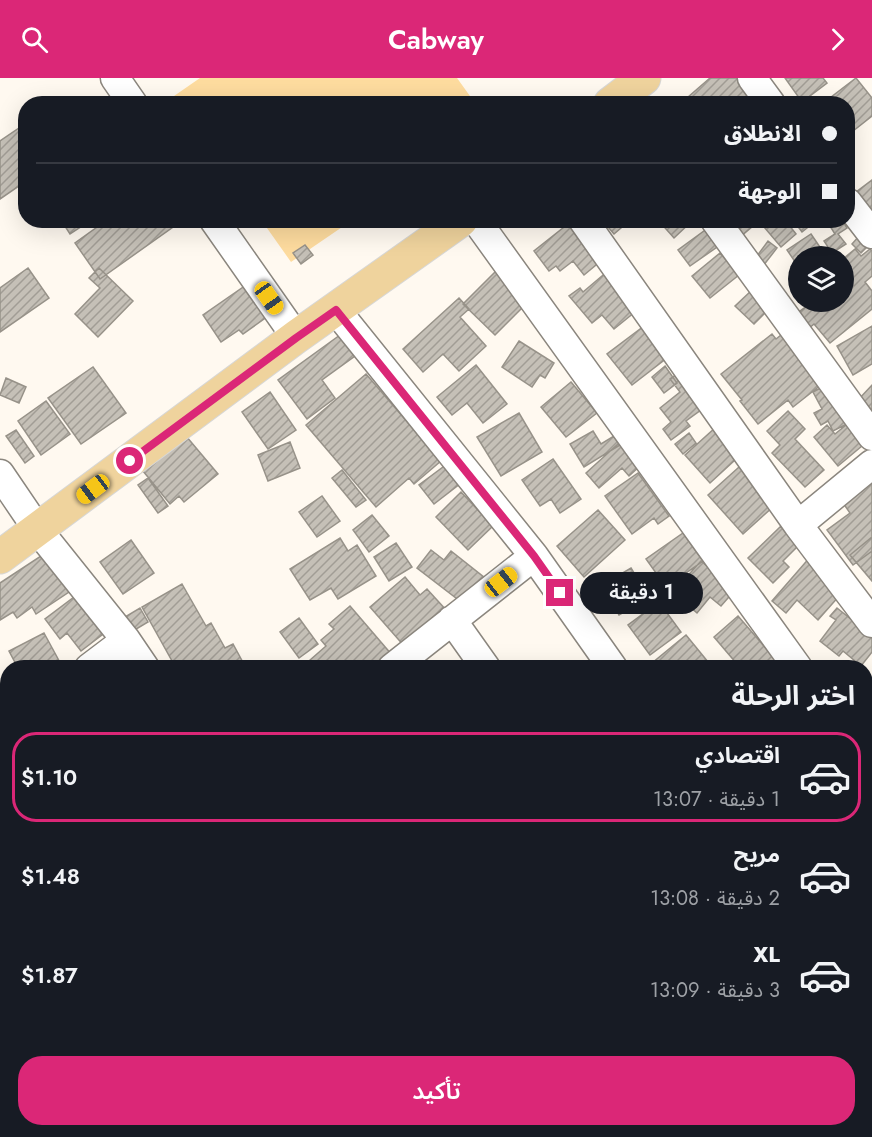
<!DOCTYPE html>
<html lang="ar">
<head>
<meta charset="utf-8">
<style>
	:root { --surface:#171b24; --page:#242831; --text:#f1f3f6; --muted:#9ea1a6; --line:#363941; --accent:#db2777 }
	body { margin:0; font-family:Jost,"Noto Sans Arabic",sans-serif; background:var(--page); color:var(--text); direction:rtl; height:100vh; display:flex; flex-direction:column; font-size:22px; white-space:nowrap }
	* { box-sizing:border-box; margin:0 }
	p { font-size:20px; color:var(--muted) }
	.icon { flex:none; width:33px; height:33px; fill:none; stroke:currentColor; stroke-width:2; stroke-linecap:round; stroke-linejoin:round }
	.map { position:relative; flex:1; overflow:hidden; direction:ltr }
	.side { position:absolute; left:0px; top:582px; width:873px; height:477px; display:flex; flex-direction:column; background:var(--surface); border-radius:24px 24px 0 0; box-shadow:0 6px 24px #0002; direction:rtl }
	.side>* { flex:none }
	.hud { position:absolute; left:18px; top:18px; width:837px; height:132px; border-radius:24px; box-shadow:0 6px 24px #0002; direction:rtl; display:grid; align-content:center; height:132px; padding:0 18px; background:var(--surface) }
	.fabs { position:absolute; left:788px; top:168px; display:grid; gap:12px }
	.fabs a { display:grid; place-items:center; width:66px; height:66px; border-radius:50%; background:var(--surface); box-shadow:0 6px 24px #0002; font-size:30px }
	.end { position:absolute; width:27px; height:27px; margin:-14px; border:8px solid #db2777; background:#fff; box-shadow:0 0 0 3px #fff }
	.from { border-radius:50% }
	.bubble { position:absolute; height:42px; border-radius:21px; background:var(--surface); box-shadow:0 6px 24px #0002; font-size:20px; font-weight:600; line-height:42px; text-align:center; direction:rtl }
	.car { position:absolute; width:18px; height:36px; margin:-18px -9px; border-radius:8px; box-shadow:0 0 4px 2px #0007; background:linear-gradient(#f5c518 24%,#345 0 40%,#f5c518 0 76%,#345 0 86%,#f5c518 0) }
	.hud b { display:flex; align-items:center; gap:21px; height:57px; font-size:22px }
	.hud b+b { border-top:2px solid var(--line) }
	.hud i { width:15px; height:15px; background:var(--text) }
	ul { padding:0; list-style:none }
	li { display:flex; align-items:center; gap:18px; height:90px; margin:0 12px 9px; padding:0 6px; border:3px solid transparent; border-radius:24px }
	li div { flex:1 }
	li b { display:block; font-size:22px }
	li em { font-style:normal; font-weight:600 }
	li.active { border-color:var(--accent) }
	li>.icon { width:54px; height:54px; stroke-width:1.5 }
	h2 { padding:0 18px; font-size:27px; line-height:72px }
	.primary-button { display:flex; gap:12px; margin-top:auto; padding:12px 18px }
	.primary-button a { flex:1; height:69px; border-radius:24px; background:var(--accent); color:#fff; font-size:24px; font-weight:600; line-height:69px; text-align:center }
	header { display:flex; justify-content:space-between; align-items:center; height:78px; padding:0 18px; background:var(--accent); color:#fff; font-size:27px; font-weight:600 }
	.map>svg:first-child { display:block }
</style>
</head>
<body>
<header><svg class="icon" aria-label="forward" viewBox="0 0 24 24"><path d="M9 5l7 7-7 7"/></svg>Cabway<svg class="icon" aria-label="search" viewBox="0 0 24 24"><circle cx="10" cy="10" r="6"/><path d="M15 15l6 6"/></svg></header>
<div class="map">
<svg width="872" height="1059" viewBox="0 0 872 1059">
	<defs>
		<pattern id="building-hatch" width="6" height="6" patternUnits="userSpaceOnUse" patternTransform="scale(1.5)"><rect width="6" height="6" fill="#c5c0b7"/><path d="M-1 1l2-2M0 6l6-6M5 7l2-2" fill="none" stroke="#a19d95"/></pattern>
	</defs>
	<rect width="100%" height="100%" fill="#fff9f0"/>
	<path fill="#fedc9f" d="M200 0H457L475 25H179L174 18Z
		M262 143H351L291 184Z"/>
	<path fill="url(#building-hatch)" stroke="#979289" stroke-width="1.5" d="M710 0H746L754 26H680Z
		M785 0H823L827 5 802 24Z
		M856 0 872 20V38L848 57V26H822Z
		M22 48 26 52V103L0 121V63Z
		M872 102V144L848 120Z
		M61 142H89L90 143 70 156Z
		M107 142H183L100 201 75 165Z
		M573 142 607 178 584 197 573 183 560 193 556 188 549 193 534 173Z
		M602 142H614L621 150 614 156Z
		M658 142H693L674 160Z
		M725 142H785L796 156 781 169 759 143 739 160Z
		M800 142H817L802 154 796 146Z
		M832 142H842L847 150 838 156 846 166 832 175 824 163 835 156 828 145Z
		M708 150 720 167 690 188 678 172Z
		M811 156 826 178H798V188L787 172Z
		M860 157 870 166 861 175 852 166Z
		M768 163 777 170 763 188 754 182Z
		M305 167 313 177 301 186 293 175Z
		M855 171 861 178 870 171 872 173V198L865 204 872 213V231L830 265 814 246 807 252 795 237 812 224H843V181Z
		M720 175 739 197 710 220 692 198Z
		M500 189 522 211 514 219 523 229 495 257 463 226Z
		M28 190 49 220 0 254V210Z
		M99 190 133 223 98 259 75 236 100 210 89 200Z
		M609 192 640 230 614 251 602 237 592 245 569 218 580 210 583 214Z
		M249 205 271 236 243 256 239 252 221 264 203 237Z
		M752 212 770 230 754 246 735 228Z
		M459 220 469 231 460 239 486 268 459 293 443 276 423 294 403 271Z
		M648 245 672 276 632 307 607 276Z
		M872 248V286L853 297 837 268Z
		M786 253 826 303 793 329 788 322 758 346 740 323 742 322 721 296 772 256 776 261Z
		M340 257 355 278 322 302 335 320 307 341 278 302Z
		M519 263 554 285 545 300 540 297 532 309 502 289Z
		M476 287 507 326 483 345 467 325 452 337 437 319Z
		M665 288 677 305 664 315 652 299Z
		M93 289 126 335 81 366 48 320Z
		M680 294 705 329 686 343 690 348 671 362 663 351 671 344 660 330 680 314 670 301Z
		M366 296 441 383 414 406 409 400 376 429 306 347Z
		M6 300 26 309 19 325 0 317Z
		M571 304 597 335 566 359 541 329Z
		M830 305 851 344 833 353 828 343 821 347 814 335 822 331 813 314Z
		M872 307V332L859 321Z
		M270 314 296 352 268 371 242 334Z
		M46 323 70 356 41 377 18 343Z
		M788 333 805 351 795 361 824 392 805 409 772 375 780 367 767 353Z
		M519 335 542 374 501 398 477 359Z
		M851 343 868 363 838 388 814 359 827 347 835 356Z
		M715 350 748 370 710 405 685 377Z
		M16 352 34 378 25 385 6 358Z
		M593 353 601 366 614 358 620 367 584 389 570 366Z
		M689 355 696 365 683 376 675 366Z
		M186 358 218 396 184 424 179 418 170 426 143 393Z
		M290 364 300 390 268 403 258 377Z
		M619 365 640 388 629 398 622 390 599 410 586 395Z
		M749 380 784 419 743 456 708 417Z
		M553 381 581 421 560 435 551 421 540 428 522 402Z
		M447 386 461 405 434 426 419 407Z
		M342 392 366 422 356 429 332 400Z
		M638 395 669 438 658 446 654 440 632 456 605 418Z
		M148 400 168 428 158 435 138 407Z
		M872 401V473L853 487 827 452 850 435 841 422Z
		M461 414 493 448 468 472 436 439Z
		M322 418 340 443 317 459 299 434Z
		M598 432 625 462 584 499 557 468Z
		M372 437 389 458 369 474 353 452Z
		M781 448 799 467 783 483 789 489 773 505 748 480Z
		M683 455 703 483 666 509 646 481Z
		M872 459V503L850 477Z
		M340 460 348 473 357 467 376 498 338 521 331 510 310 522 290 491Z
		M131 462 154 495 123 516 100 484Z
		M396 465 412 489 389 503 374 479Z
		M50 472 75 510 36 536 32 529 17 540 13 534 0 542V505Z
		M431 472 444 482 451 473 485 500 465 527 417 490Z
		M811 478 847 509 818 542 797 522 786 535 772 523Z
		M701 483 735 512 721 528 710 519 697 535 673 514Z
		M631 490 649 520 619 537 602 507Z
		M405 499 420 517 427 511 447 533 405 569 370 529Z
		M182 506 206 548 211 545 225 570 233 566 246 590H176L142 529Z
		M78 516 107 553 81 573 67 555 60 561 45 541Z
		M659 524 681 554 650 577 628 547Z
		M350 528 392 577 377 590H301L326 568 321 562 334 551 329 546Z
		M140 530 148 544 133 553 125 539Z
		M837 530 872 558V574L861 588 843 573 839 578 820 563 836 542 830 538Z
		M738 538 783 590H733L737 586 714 559Z
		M299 540 318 566 299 580 280 554Z
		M44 555 63 590H18L9 573Z
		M686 557 713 590H646Z
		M0 605 8 614V648L0 654Z
		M0 690 8 700V711L0 717Z
		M872 722V771L866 765V729Z
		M0 724 8 732V754L0 761Z
		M866 811 872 819V850L868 853 872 858V931L866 923Z
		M8 897V942L6 940 4 942 0 937V902Z
		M866 962 872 969V1053L866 1046Z
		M0 983 8 993V1044L2 1048 0 1045Z
		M37 1052H58L63 1059H26Z
		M84 1052H142L145 1059H88Z
		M185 1052H313L312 1059H180Z
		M644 1052H730L735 1059H649Z"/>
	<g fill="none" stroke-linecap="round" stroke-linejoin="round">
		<g stroke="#8b867e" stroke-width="31">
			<path id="minor" d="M115 0 133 26
				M752 0 771 26
				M848 125 872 156
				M214 142 296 259
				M476 142 798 590
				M583 142 798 447 872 545
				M715 142 872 358
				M336 232 534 478 613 590
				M0 396 38 452 126 562 145 590
				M798 447 872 386
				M452 542 486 590
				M89 590 126 562
				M392 590 534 478
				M0 664 8 659
				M866 682 872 691
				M0 782 8 776
				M866 791 872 786
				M0 900 8 894
				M866 947 872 956
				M451 1052 456 1059
				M810 1052 815 1059
				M161 1059 171 1052
				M318 1059 329 1052"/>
		</g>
		<g stroke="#d7d7d6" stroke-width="35">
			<path id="major" d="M610 26 644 0
				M0 479 296 259 461 142"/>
		</g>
		<use href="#minor" stroke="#fff" stroke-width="28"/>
		<use href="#major" stroke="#efd39d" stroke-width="33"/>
	</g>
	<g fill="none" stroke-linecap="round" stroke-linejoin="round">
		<path stroke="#db2777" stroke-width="8" d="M130 383 296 260 336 232 534 478 560 515"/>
	</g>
</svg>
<div class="fabs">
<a><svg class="icon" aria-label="layers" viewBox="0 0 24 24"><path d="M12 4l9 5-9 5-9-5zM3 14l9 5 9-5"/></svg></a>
</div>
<i class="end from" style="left:130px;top:383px"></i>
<i class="end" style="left:560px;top:515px"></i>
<div class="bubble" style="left:580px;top:494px;width:123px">1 دقيقة</div>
<i class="car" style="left:269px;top:220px;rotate:145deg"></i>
<i class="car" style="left:93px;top:411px;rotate:233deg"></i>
<i class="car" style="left:501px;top:504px;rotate:52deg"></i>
<div class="hud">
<b><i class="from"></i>الانطلاق</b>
<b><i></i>الوجهة</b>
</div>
<section class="side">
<h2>اختر الرحلة</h2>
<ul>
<li class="active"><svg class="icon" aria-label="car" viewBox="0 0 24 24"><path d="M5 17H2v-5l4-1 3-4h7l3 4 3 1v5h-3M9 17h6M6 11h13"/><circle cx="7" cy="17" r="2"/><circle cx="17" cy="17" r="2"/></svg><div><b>اقتصادي</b><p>1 دقيقة · 13:07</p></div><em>$1.10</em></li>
<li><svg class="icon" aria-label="car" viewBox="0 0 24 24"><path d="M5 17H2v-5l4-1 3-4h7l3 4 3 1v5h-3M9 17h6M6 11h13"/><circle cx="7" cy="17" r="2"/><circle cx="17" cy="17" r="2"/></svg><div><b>مريح</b><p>2 دقيقة · 13:08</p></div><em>$1.48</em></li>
<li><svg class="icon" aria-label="car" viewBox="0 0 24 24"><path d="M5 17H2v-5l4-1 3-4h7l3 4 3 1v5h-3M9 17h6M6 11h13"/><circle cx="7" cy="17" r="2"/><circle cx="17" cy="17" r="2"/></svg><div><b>XL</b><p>3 دقيقة · 13:09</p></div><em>$1.87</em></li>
</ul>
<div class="primary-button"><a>تأكيد</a></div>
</section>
</div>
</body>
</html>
